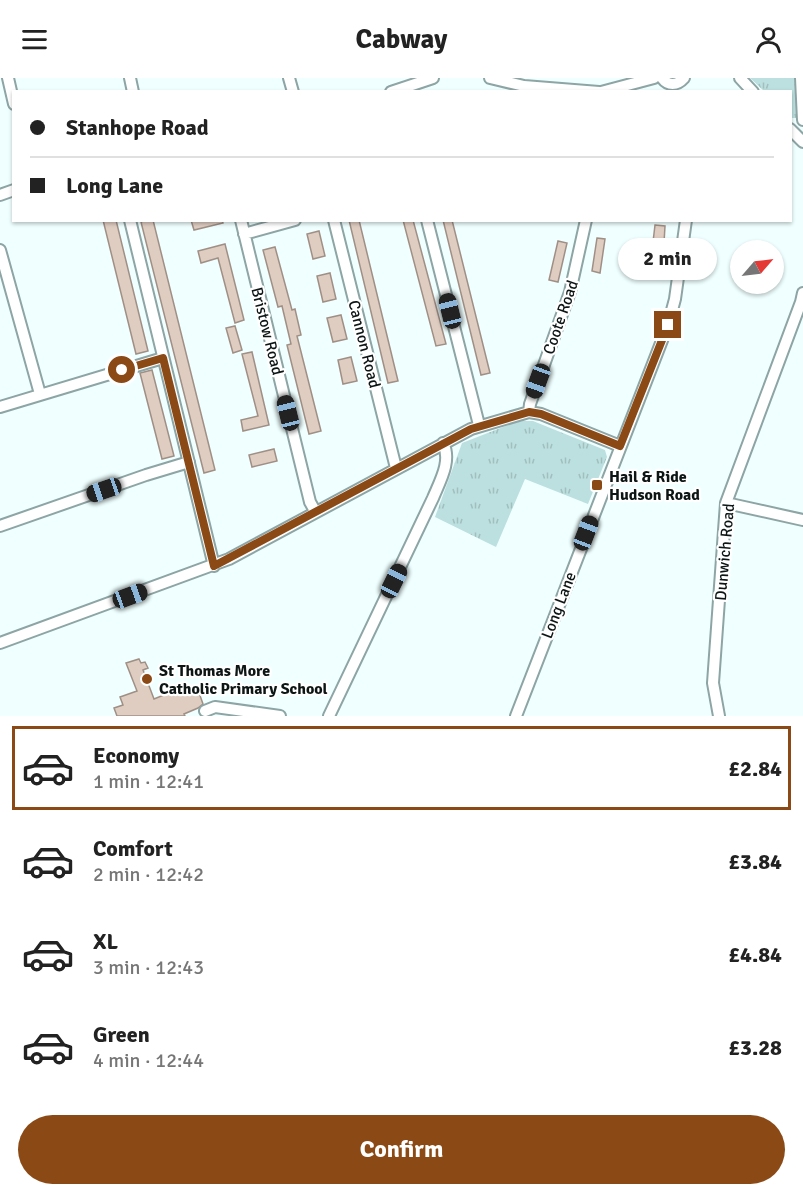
<!DOCTYPE html>
<html lang="en">
<head>
<meta charset="utf-8">
<style>
	:root { --surface:#fff; --page:#f6f6f6; --text:#222; --muted:#767676; --line:#e0e0e0; --accent:#8a4915 }
	body { margin:0; font-family:Signika,sans-serif; background:var(--page); color:var(--text); height:100vh; display:flex; flex-direction:column; font-size:22px; white-space:nowrap }
	* { box-sizing:border-box; margin:0 }
	p { font-size:20px; color:var(--muted) }
	.icon { flex:none; width:33px; height:33px; fill:none; stroke:currentColor; stroke-width:2; stroke-linecap:round; stroke-linejoin:round }
	.map { position:relative; height:638px; overflow:hidden }
	.sheet { display:flex; flex-direction:column; background:var(--surface); flex:1 }
	.sheet>* { flex:none }
	.top-card { position:absolute; left:12px; top:12px; width:780px; height:132px; border-radius:0px; box-shadow:0 2px 4px #0004; display:grid; align-content:center; height:132px; padding:0 18px; background:var(--surface) }
	.needle { width:39px; rotate:62deg }
	.buttons { position:absolute; left:730px; top:162px; display:grid; gap:12px }
	.buttons a { display:grid; place-items:center; width:54px; height:54px; border-radius:50%; background:var(--surface); box-shadow:0 2px 4px #0004; font-size:30px }
	.end { position:absolute; width:27px; height:27px; margin:-14px; border:8px solid #8a4915; background:#fff; box-shadow:0 0 0 3px #fff }
	.from { border-radius:50% }
	.bubble { position:absolute; height:42px; border-radius:21px; background:var(--surface); box-shadow:0 2px 4px #0004; font-size:20px; font-weight:800; line-height:42px; text-align:center }
	.car { position:absolute; width:18px; height:36px; margin:-18px -9px; border-radius:8px; box-shadow:0 0 4px 2px #0007; background:linear-gradient(#222 24%,#8ab4d8 0 40%,#222 0 76%,#8ab4d8 0 86%,#222 0) }
	.top-card b { display:flex; align-items:center; gap:21px; height:57px; font-size:22px }
	.top-card b+b { border-top:2px solid var(--line) }
	.top-card i { width:15px; height:15px; background:var(--text) }
	ul { padding:10px 0 0; list-style:none }
	li { display:flex; align-items:center; gap:18px; height:84px; margin:0 12px 9px; padding:0 6px; border:3px solid transparent; border-radius:0px }
	li div { flex:1 }
	li b { display:block; font-size:22px }
	li em { font-style:normal; font-weight:800 }
	li.active { border-color:var(--accent) }
	li>.icon { width:54px; height:54px; stroke-width:1.5 }
	.button { display:flex; gap:12px; margin-top:auto; padding:12px 18px }
	.button a { flex:1; height:69px; border-radius:36px; background:var(--accent); color:#fff; font-size:24px; font-weight:800; line-height:69px; text-align:center }
	header { display:flex; justify-content:space-between; align-items:center; height:78px; padding:0 18px; background:var(--surface); font-size:27px; font-weight:800 }
	.map>svg:first-child { display:block }
</style>
</head>
<body>
<header><svg class="icon" aria-label="menu" viewBox="0 0 24 24"><path d="M4 6h16M4 12h16M4 18h16"/></svg>Cabway<svg class="icon" aria-label="person" viewBox="0 0 24 24"><circle cx="12" cy="8" r="4"/><path d="M4 21q1-7 8-7t8 7"/></svg></header>
<div class="map">
<svg width="803" height="638" viewBox="0 0 803 638">
	<defs>
		<pattern id="grass-tufts" width="24" height="20" patternUnits="userSpaceOnUse" patternTransform="scale(1.5)"><rect width="24" height="20" fill="#bce0df"/><path d="M3 7l-1-3M5 7V3M7 7l1-3M15 17l-1-3M17 17v-4M19 17l1-3" fill="none" stroke="#a0bfbe"/></pattern>
	</defs>
	<rect width="100%" height="100%" fill="#f0ffff"/>
	<path fill="url(#grass-tufts)" d="M750 0H796L798 36 796 40H791L790 14 764 13Z
		M523 343H533L605 372 607 379 588 426 525 401 496 469 435 439 462 365 513 345Z"/>
	<path fill="#dfcdc2" stroke="#a08f85" stroke-width="1.5" d="M103 142H116L148 273 136 276Z
		M146 142H153L215 392 204 395 141 144Z
		M191 142H222L223 145 194 152Z
		M349 142H359L398 303 388 305Z
		M403 142H413L446 266 436 268Z
		M443 142H452L490 295 481 297Z
		M655 147 665 148 664 165 653 164Z
		M319 153 325 178 313 181 307 156Z
		M597 160 605 161 600 195 592 193Z
		M558 163 567 165 558 204 549 202Z
		M225 166 244 242 235 245 218 180 201 185 198 173Z
		M275 169 292 232 295 231 301 257 297 258 321 353 309 356 287 267 291 266 282 228 278 229 263 172Z
		M330 195 336 221 323 224 317 198Z
		M341 237 347 261 333 264 327 240Z
		M235 248 242 272 233 275 226 250Z
		M252 274 269 347 243 353 241 342 258 338 242 276Z
		M351 279 357 303 343 306 338 282Z
		M152 292 174 378 162 381 140 295Z
		M274 371 277 383 252 389 249 377Z
		M139 581 141 585 145 584 148 590 143 592 154 621 176 612 177 616 197 609 203 626 198 630 184 636 185 638H117L114 630 123 627 120 619 137 613 126 585Z"/>
	<g fill="none" stroke-linecap="round" stroke-linejoin="round">
		<g stroke="#8ea5a5" stroke-width="14">
			<path id="minor" d="M8 0 14 26
				M130 0 133 14
				M289 0 293 14
				M490 0 524 8 599 14
				M662 0C668 8 677 8 684 0
				M740 0 753 14
				M801 0 803 42
				M391 14 433 0
				M601 14 654 0
				M790 51 803 64
				M0 117 14 112
				M130 142 214 488
				M241 142 310 424 315 433
				M334 142 396 390
				M427 142 479 347
				M244 156 295 142
				M0 172 40 316
				M0 329 163 280
				M529 334 530 326 570 214 586 142
				M726 425 803 442
				M0 448 146 397 189 384
				M0 565 229 481 471 351 529 334 541 336 620 368
				M205 633 215 629 280 638
				M329 638 433 420C440 403 452 383 443 365
				M516 638 668 247 675 221 686 142
				M719 638 713 605 726 425 801 224 803 215"/>
		</g>
		<use href="#minor" stroke="#fff" stroke-width="10"/>
	</g>
	<g fill="none" stroke-linecap="round" stroke-linejoin="round">
		<path stroke="#8a4915" stroke-width="8" d="M122 292 163 280 214 488 471 351 529 334 541 336 620 368 668 247"/>
	</g>
	<g fill="#8a4915" stroke="#fff" stroke-width="2">
		<rect x="591" y="401" width="12" height="12" rx="3"/>
		<circle cx="147" cy="601" r="6"/>
	</g>
	<g text-anchor="middle" stroke-width="4.5" stroke-linejoin="round" paint-order="stroke">
		<g font-size="16" fill="#0d1515" stroke="#fff">
			<text transform="translate(560 239) rotate(-71)" y="6">Coote Road</text>
			<text transform="translate(268 253) rotate(76)" y="6">Bristow Road</text>
			<text transform="translate(365 266) rotate(76)" y="6">Cannon Road</text>
			<text transform="translate(724 474) rotate(-85)" y="6">Dunwich Road</text>
			<text transform="translate(558 527) rotate(-69)" y="6">Long Lane</text>
		</g>
		<g font-size="16" font-weight="bold" fill="#0d1515" stroke="#fff" text-anchor="start">
			<text x="609" y="404">Hail &amp; Ride<tspan x="609" dy="18">Hudson Road</tspan></text>
			<text x="159" y="598">St Thomas More<tspan x="159" dy="18">Catholic Primary School</tspan></text>
		</g>
	</g>
</svg>
<div class="buttons">
<a><svg class="needle" viewBox="-14 -14 28 28"><path d="M0-13l5 13h-10z" fill="#e53935"/><path d="M0 13l5-13h-10z" fill="#767676"/></svg></a>
</div>
<i class="end from" style="left:122px;top:292px"></i>
<i class="end" style="left:668px;top:247px"></i>
<div class="bubble" style="left:618px;top:160px;width:99px">2 min</div>
<i class="car" style="left:450px;top:233px;rotate:346deg"></i>
<i class="car" style="left:538px;top:303px;rotate:200deg"></i>
<i class="car" style="left:288px;top:335px;rotate:346deg"></i>
<i class="car" style="left:104px;top:412px;rotate:251deg"></i>
<i class="car" style="left:586px;top:455px;rotate:21deg"></i>
<i class="car" style="left:394px;top:503px;rotate:26deg"></i>
<i class="car" style="left:130px;top:518px;rotate:70deg"></i>
<div class="top-card">
<b><i class="from"></i>Stanhope Road</b>
<b><i></i>Long Lane</b>
</div>
</div>
<section class="sheet">
<ul>
<li class="active"><svg class="icon" aria-label="car" viewBox="0 0 24 24"><path d="M5 17H2v-5l4-1 3-4h7l3 4 3 1v5h-3M9 17h6M6 11h13"/><circle cx="7" cy="17" r="2"/><circle cx="17" cy="17" r="2"/></svg><div><b>Economy</b><p>1 min · 12:41</p></div><em>£2.84</em></li>
<li><svg class="icon" aria-label="car" viewBox="0 0 24 24"><path d="M5 17H2v-5l4-1 3-4h7l3 4 3 1v5h-3M9 17h6M6 11h13"/><circle cx="7" cy="17" r="2"/><circle cx="17" cy="17" r="2"/></svg><div><b>Comfort</b><p>2 min · 12:42</p></div><em>£3.84</em></li>
<li><svg class="icon" aria-label="car" viewBox="0 0 24 24"><path d="M5 17H2v-5l4-1 3-4h7l3 4 3 1v5h-3M9 17h6M6 11h13"/><circle cx="7" cy="17" r="2"/><circle cx="17" cy="17" r="2"/></svg><div><b>XL</b><p>3 min · 12:43</p></div><em>£4.84</em></li>
<li><svg class="icon" aria-label="car" viewBox="0 0 24 24"><path d="M5 17H2v-5l4-1 3-4h7l3 4 3 1v5h-3M9 17h6M6 11h13"/><circle cx="7" cy="17" r="2"/><circle cx="17" cy="17" r="2"/></svg><div><b>Green</b><p>4 min · 12:44</p></div><em>£3.28</em></li>
</ul>
<div class="button"><a>Confirm</a></div>
</section>
</body>
</html>
